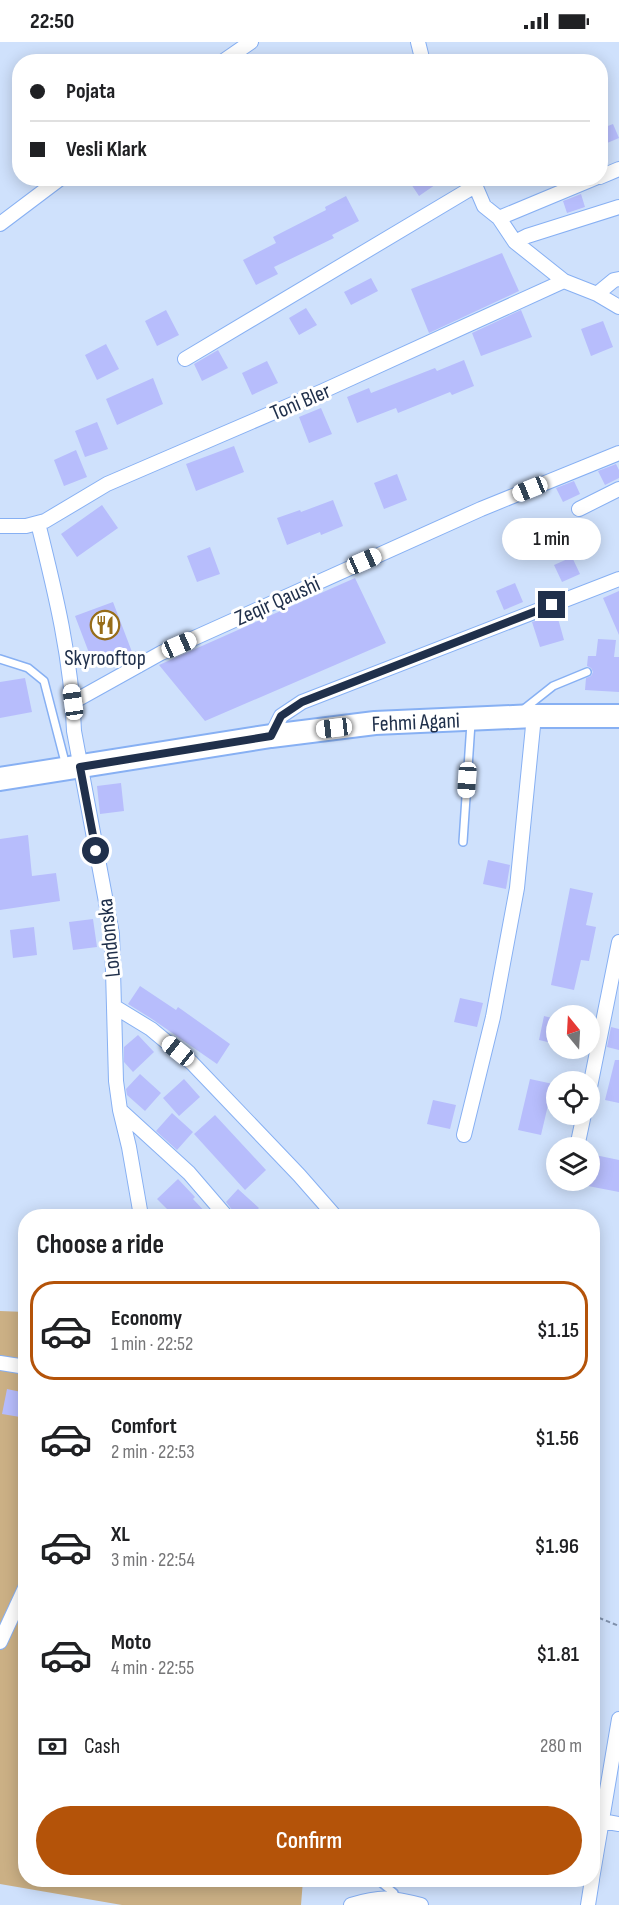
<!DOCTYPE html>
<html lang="en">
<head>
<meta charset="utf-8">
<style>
	:root { --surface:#fff; --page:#f2f2f2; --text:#202124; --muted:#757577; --line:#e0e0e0; --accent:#b45309 }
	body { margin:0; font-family:"Sofia Sans Condensed",sans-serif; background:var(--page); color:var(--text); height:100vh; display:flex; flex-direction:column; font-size:22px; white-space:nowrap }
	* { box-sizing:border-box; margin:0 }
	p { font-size:20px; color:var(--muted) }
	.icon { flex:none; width:33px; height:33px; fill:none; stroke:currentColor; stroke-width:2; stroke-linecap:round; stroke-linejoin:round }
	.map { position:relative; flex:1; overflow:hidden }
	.side { position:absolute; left:18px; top:1167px; width:582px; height:678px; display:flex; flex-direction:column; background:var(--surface); border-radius:24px; box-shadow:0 3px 15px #0003 }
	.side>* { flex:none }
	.guide { position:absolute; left:12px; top:12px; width:596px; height:132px; border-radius:24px; box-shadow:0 3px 15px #0003; display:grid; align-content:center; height:132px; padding:0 18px; background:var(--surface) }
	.needle { width:39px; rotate:342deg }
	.buttons { position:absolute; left:546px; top:963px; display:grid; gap:12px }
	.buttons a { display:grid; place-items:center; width:54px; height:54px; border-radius:50%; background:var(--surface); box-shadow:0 3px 15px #0003; font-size:30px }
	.end { position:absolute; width:27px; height:27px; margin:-14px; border:8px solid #20304b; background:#fff; box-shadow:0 0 0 3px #fff }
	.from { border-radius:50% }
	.bubble { position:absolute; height:42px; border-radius:21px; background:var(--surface); box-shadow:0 3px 15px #0003; font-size:20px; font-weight:600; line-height:42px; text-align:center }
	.car { position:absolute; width:18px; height:36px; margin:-18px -9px; border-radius:8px; box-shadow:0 0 4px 2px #0007; background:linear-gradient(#fff 24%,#345 0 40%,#fff 0 76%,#345 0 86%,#fff 0) }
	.guide b { display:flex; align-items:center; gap:21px; height:57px; font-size:22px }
	.guide b+b { border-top:2px solid var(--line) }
	.guide i { width:15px; height:15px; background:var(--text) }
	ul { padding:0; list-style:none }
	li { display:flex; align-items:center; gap:18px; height:99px; margin:0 12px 9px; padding:0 6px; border:3px solid transparent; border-radius:24px }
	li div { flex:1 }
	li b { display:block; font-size:22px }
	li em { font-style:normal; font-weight:600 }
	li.on { border-color:var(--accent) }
	li>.icon { width:54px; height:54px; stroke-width:1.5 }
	h2 { padding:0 18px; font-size:27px; line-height:72px }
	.pay { display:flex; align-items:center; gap:15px; height:66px; padding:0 18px; font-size:22px }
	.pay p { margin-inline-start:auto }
	.cta { display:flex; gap:12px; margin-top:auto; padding:12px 18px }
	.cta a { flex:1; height:69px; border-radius:36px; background:var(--accent); color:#fff; font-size:24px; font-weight:600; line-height:69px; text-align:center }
	.status { display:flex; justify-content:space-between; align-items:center; height:42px; padding:0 30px; background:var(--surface); direction:ltr }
	.status svg { height:16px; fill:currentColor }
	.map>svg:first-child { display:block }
</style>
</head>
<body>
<div class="status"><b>22:50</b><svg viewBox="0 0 49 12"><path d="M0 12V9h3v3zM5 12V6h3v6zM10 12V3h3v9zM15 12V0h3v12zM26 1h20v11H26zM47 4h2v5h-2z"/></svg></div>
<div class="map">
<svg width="619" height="1863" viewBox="0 0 619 1863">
	<rect width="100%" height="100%" fill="#cfe1fc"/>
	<path fill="#cbb085" d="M0 1269 26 1270V1838H303L301 1863H122L0 1842Z"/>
	<path fill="#b7bdfc" d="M613 82 619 96 600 104V87Z
		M407 136H445L419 154Z
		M581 152 585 165 567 171 563 159Z
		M346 154 359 179 332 193 334 196 274 225 278 232 256 243 243 218 276 201 273 195 326 168 325 165Z
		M502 211 519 249 429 291 411 247Z
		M371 236 378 249 351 263 344 250Z
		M306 266 317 283 299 293 289 276Z
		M166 268 179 293 157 304 145 279Z
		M521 268 532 295 481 314 472 291Z
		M603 279 613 305 591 314 581 287Z
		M106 302 119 327 97 338 85 313Z
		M218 308 228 326 202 339 194 322Z
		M464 318 474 344 452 353 450 350 398 371 396 366 357 381 347 355 369 346 371 351 435 326 437 329Z
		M267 319 278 341 252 353 242 331Z
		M153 336 163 362 117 383 106 357Z
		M321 366 332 392 309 401 299 375Z
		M97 380 108 407 85 415 75 389Z
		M234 404 244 430 196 449 186 422Z
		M76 408 87 435 64 444 54 418Z
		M616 422 619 428V436L605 443 598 429Z
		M397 432 407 458 384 467 374 441Z
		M574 439 580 452 563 460 556 446Z
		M333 458 343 484 321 493 320 490 287 503 277 476 300 468 301 470Z
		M102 463 118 486 77 515 61 492Z
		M210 505 220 532 197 540 187 514Z
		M572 515 580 532 562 540 554 523Z
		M355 536 386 601 205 679 159 623Z
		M515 541 523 560 504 568 496 549Z
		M619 549V593L603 556Z
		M113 560 132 610 94 624 75 574Z
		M557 573 564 598 540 605 532 580Z
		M598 597 616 598 614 615H619V650L585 648 586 636 591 634 593 630 591 626 587 624 588 614H596Z
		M25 636 32 670 0 676V640Z
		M121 741 124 769 100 772 97 744Z
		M28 793 32 834 56 831 60 859 0 868V797Z
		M488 818 510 823 506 847 483 842Z
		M570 846 593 851 586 883 596 885 589 919 581 918 574 948 551 943Z
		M93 877 97 905 73 908 69 880Z
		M34 885 37 913 13 916 10 888Z
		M140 944 176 968 178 965 230 1002 217 1022 152 977 128 962Z
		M460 956 483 961 477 985 454 980Z
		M544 974 556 977V1002L539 998Z
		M611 985 619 987V1008L607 1005Z
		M138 993 154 1010 133 1030 124 1020V1005Z
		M615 1018H619V1061L605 1058Z
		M140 1032 161 1051 145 1069 127 1053 126 1047Z
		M184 1037 200 1055 179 1074 163 1056Z
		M530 1037 553 1042 541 1093 518 1088Z
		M433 1058 456 1063 450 1087 427 1082Z
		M172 1071 193 1090 177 1108 156 1089Z
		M215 1073 266 1128 245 1148 194 1092Z
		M595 1113 619 1118V1150L588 1144Z
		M178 1137 195 1155 193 1157 209 1174H174L157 1157Z
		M238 1147 259 1166 251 1174H235L233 1169 226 1160Z
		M7 1347 26 1351V1376L2 1372Z"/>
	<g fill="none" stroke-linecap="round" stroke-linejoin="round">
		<g stroke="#87b0f3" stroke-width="10">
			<path id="service" d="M0 617 28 626 44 639 66 724
				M524 667 553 644 587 630
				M463 800 471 681
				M378 1838 394 1851 395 1856"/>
		</g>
		<g stroke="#87b0f3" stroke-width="16">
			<path id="minor" d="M418 0 423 20
				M222 20 251 0
				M600 135 619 127
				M472 136 484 164 499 176 515 200 564 239 597 252 619 265
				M499 176 595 136
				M0 182 61 136
				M515 200 527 194 619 165
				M597 252 614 238 619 237
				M185 317 475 144
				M579 467 619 447
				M38 481C55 549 72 618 74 689L112 892 116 1039 120 1068 189 1131 226 1174
				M0 484H26L45 479 107 442 323 349 564 239
				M73 660 161 611 481 467 619 411
				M271 694 281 674 302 660 619 537
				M115 965 151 987 192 1021 299 1133 335 1174
				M590 1045 619 900
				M120 1068 129 1105 141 1174
				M464 1093 493 975 517 846 534 674
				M577 1105 584 1072
				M0 1321 26 1325
				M0 1600 26 1544
				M602 1779 619 1782
				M592 1837 619 1677
				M351 1863C381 1854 391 1855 421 1863
				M588 1863 592 1838"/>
		</g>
		<g stroke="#87b0f3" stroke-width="26">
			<g id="primary">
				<path id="s1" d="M0 737 271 694 375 681 534 674H619"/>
			</g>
		</g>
		<path stroke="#8091ac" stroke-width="2" stroke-dasharray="4.5 3" stroke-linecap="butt" d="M592 1573 619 1584"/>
		<use href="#service" stroke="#fff" stroke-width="7"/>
		<use href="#minor" stroke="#fff" stroke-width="14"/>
		<use href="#primary" stroke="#fff" stroke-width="22"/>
	</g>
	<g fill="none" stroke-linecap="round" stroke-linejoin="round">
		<path stroke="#20304b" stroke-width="8" d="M96 809 80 725 271 694 281 674 302 660 552 563"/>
	</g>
	<defs>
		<g id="restaurant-ring" transform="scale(1.5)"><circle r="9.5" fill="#fff" stroke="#976d19" stroke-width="1.5"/><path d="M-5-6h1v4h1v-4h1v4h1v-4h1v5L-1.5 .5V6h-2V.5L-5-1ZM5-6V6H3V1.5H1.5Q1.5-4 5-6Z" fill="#976d19"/></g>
	</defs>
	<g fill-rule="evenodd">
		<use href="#restaurant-ring" x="105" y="583"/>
	</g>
	<g text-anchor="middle" stroke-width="6" stroke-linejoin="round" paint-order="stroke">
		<g font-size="22" fill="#20304b" stroke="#fff">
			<text transform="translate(300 359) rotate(-23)" y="8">Toni Bler</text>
			<text transform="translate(277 558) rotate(-24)" y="8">Zeqir Qaushi</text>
			<text dy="8" stroke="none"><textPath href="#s1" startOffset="420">Fehmi Agani</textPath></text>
			<text transform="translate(108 896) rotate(-96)" y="8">Londonska</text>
		</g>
		<g font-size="22" fill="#20304b" stroke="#fff">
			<text x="105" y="623">Skyrooftop</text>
		</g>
	</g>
</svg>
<div class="buttons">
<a><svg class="needle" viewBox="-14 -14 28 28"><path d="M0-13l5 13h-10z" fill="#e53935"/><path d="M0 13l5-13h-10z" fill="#757577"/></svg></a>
<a><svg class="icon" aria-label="locate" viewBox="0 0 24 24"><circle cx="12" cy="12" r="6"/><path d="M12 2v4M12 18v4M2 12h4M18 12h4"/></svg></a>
<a><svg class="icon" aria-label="layers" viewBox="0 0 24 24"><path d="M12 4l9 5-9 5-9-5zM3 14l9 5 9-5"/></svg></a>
</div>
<i class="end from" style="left:96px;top:809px"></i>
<i class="end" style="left:552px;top:563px"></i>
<div class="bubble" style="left:502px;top:476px;width:99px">1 min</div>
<i class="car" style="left:530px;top:447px;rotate:248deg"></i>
<i class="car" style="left:364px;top:519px;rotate:66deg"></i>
<i class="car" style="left:179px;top:603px;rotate:66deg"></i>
<i class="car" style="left:73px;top:660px;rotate:352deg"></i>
<i class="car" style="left:334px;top:686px;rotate:263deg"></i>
<i class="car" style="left:467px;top:738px;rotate:184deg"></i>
<i class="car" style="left:178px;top:1009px;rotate:309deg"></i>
<div class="guide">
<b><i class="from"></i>Pojata</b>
<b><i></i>Vesli Klark</b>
</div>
<section class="side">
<h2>Choose a ride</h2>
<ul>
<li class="on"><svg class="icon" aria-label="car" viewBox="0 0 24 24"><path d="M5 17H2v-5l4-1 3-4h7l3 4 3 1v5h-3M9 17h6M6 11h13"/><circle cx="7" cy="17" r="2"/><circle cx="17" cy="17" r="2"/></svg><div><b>Economy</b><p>1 min · 22:52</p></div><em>$1.15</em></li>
<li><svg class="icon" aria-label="car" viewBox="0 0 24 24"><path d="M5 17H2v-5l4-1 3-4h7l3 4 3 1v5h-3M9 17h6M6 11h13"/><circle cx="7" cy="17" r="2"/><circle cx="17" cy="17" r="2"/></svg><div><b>Comfort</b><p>2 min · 22:53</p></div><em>$1.56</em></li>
<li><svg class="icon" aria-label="car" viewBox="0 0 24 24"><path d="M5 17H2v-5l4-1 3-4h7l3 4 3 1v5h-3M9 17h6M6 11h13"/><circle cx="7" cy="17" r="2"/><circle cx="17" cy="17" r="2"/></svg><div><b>XL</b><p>3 min · 22:54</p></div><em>$1.96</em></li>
<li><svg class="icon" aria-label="car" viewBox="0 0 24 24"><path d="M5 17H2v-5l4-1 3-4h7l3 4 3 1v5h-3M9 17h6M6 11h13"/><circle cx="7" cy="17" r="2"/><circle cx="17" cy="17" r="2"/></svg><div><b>Moto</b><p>4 min · 22:55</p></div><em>$1.81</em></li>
</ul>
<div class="pay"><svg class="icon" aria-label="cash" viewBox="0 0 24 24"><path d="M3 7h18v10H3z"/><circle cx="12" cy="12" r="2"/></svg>Cash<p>280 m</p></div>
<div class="cta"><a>Confirm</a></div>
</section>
</div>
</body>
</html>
